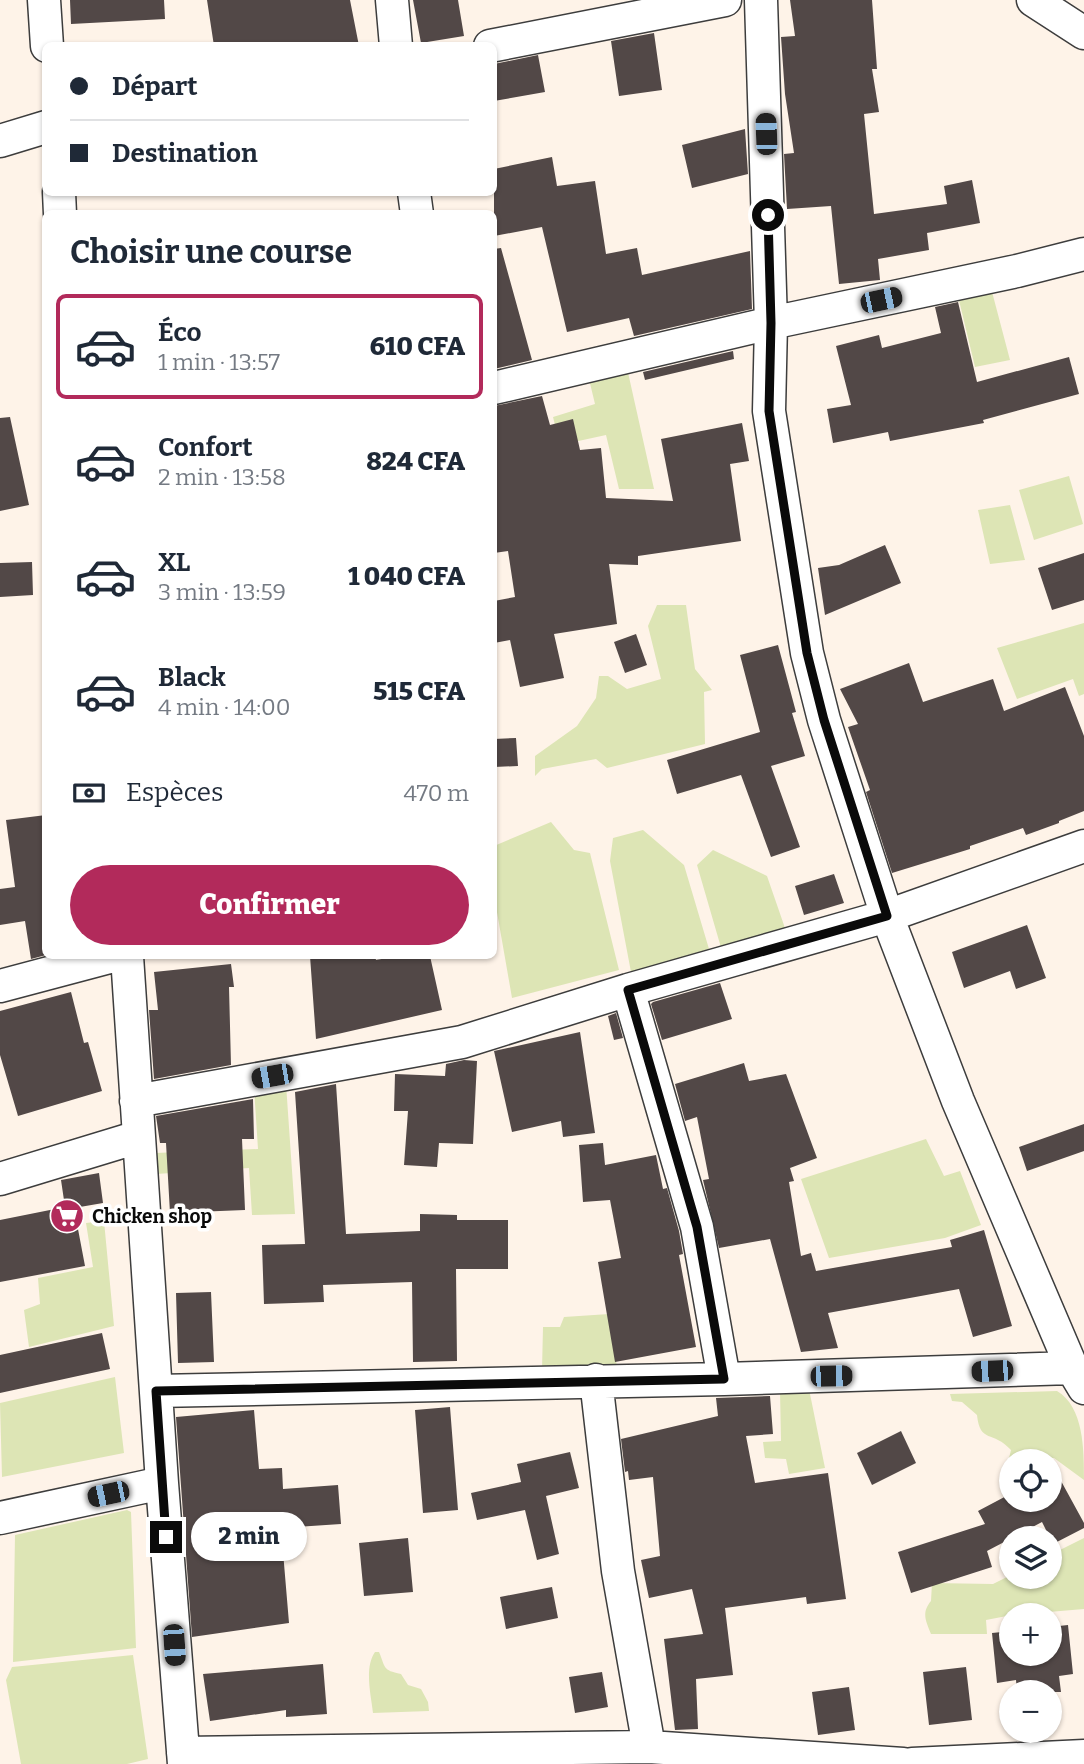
<!DOCTYPE html>
<html lang="fr">
<head>
<meta charset="utf-8">
<style>
	:root { --surface:#fff; --page:#f6f6f7; --text:#1f2937; --muted:#747a83; --line:#e0e1e3; --accent:#b22a5b }
	body { margin:0; font-family:Bitter,serif; background:var(--page); color:var(--text); height:100vh; display:flex; flex-direction:column; font-size:26px; white-space:nowrap }
	* { box-sizing:border-box; margin:0 }
	p { font-size:23px; color:var(--muted) }
	.icon { flex:none; width:38px; height:38px; fill:none; stroke:currentColor; stroke-width:2; stroke-linecap:round; stroke-linejoin:round }
	.map { position:relative; flex:1; overflow:hidden }
	.side { position:absolute; left:42px; top:210px; width:455px; height:749px; display:flex; flex-direction:column; background:var(--surface); border-radius:10px; box-shadow:0 2px 5px #0004 }
	.side>* { flex:none }
	.hud { position:absolute; left:42px; top:42px; width:455px; height:154px; border-radius:10px; box-shadow:0 2px 5px #0004; display:grid; align-content:center; height:154px; padding:0 28px; background:var(--surface) }
	.fabs { position:absolute; left:999px; top:1449px; display:grid; gap:14px }
	.fabs a { display:grid; place-items:center; width:63px; height:63px; border-radius:50%; background:var(--surface); box-shadow:0 2px 5px #0004; font-size:35px }
	.end { position:absolute; width:32px; height:32px; margin:-16px; border:9px solid #0a0a0a; background:#fff; box-shadow:0 0 0 4px #fff }
	.from { border-radius:50% }
	.bubble { position:absolute; height:49px; border-radius:24px; background:var(--surface); box-shadow:0 2px 5px #0004; font-size:23px; font-weight:800; line-height:49px; text-align:center }
	.car { position:absolute; width:21px; height:42px; margin:-21px -10px; border-radius:9px; box-shadow:0 0 5px 2px #0007; background:linear-gradient(#222 24%,#8ab4d8 0 40%,#222 0 76%,#8ab4d8 0 86%,#222 0) }
	.hud b { display:flex; align-items:center; gap:24px; height:66px; font-size:26px }
	.hud b+b { border-top:2px solid var(--line) }
	.hud i { width:18px; height:18px; background:var(--text) }
	ul { padding:0; list-style:none }
	li { display:flex; align-items:center; gap:21px; height:105px; margin:0 14px 10px; padding:0 14px; border:4px solid transparent; border-radius:10px }
	li div { flex:1 }
	li b { display:block; font-size:26px }
	li em { font-style:normal; font-weight:800 }
	li.current { border-color:var(--accent) }
	li>.icon { width:63px; height:63px; stroke-width:1.5 }
	h2 { padding:0 28px; font-size:32px; line-height:84px }
	.pay { display:flex; align-items:center; gap:18px; height:77px; padding:0 28px; font-size:26px }
	.pay p { margin-inline-start:auto }
	.action { display:flex; gap:14px; margin-top:auto; padding:14px 28px }
	.action a { flex:1; height:80px; border-radius:42px; background:var(--accent); color:#fff; font-size:28px; font-weight:800; line-height:80px; text-align:center }
	.map>svg:first-child { display:block }
</style>
</head>
<body>
<div class="map">
<svg width="1084" height="1764" viewBox="0 0 1084 1764">
	<rect width="100%" height="100%" fill="#fef3e8"/>
	<path fill="#dde5b5" d="M991 288 1010 360 975 367 958 296Z
		M627 368 654 489H619L606 435 560 445 553 417 595 404 588 375Z
		M1069 476 1083 524 1034 540 1019 490Z
		M1010 505 1025 560 990 564 978 510Z
		M657 605H686L695 669 712 690 704 692 705 744 607 768 596 759 542 769 535 776V756L577 726 596 698 599 676H608L627 689 661 679 648 626Z
		M1084 623V694L1079 696 1073 679 1017 699 997 648Z
		M551 822 574 850 590 853 619 970 512 998 494 895V846Z
		M643 830 684 865 709 949 631 972 610 861 613 838Z
		M713 850 767 876 786 931 722 951 697 865Z
		M286 1084 295 1214 252 1215 249 1168 156 1174 155 1153 258 1149 254 1088Z
		M926 1139 944 1176 960 1171 981 1225 945 1238 829 1258 801 1179Z
		M104 1221 114 1326 29 1347 24 1310 40 1304 38 1278 93 1267 86 1223Z
		M609 1314 617 1367 542 1370 543 1327H560L564 1317Z
		M115 1377 124 1453 2 1477 0 1403Z
		M809 1389 825 1468 789 1474 786 1459 765 1458 763 1442 781 1441 780 1391Z
		M1057 1391C1084 1407 1084 1450 1084 1480L1054 1458 1037 1461 1008 1462 1011 1450C993 1430 980 1444 977 1415L962 1402 952 1401 950 1394Z
		M127 1510 131 1512 136 1648 13 1662 15 1535Z
		M1084 1538V1609L1012 1615 986 1620 987 1634H931C926 1621 921 1613 931 1601L932 1583 993 1584 1011 1575 1012 1577H1050V1555Z
		M375 1652H379C386 1668 382 1670 401 1674L408 1685 421 1689 428 1702 429 1711 373 1713C371 1695 364 1668 375 1652Z
		M133 1655 148 1759 127 1764H21L6 1680 12 1667Z"/>
	<path fill="#524847" d="M70 0H164L165 19 71 24Z
		M207 0H350L359 46H214Z
		M413 0H458L464 36 421 43Z
		M790 0H872L877 69H872L879 112 864 114 874 214 947 204 944 186 972 180 980 223 927 233 929 250 878 259 880 280 839 284 831 206 787 209 784 154 794 153 785 94 781 37 795 36Z
		M654 33 662 90 619 96 611 41Z
		M538 55 545 92 494 101V64Z
		M745 129 748 174 692 188 682 145Z
		M552 157 557 186 595 181 606 254 637 248 642 275 750 251 752 309 634 336 629 318 567 332 542 227 494 236V169Z
		M501 248 532 360 494 369V249Z
		M958 302 977 382 1069 357 1079 394 983 420 984 423 890 441 888 432 833 443 827 409 851 405 836 346 879 335 882 348 941 333 935 307Z
		M733 351 734 359 645 380 643 372Z
		M542 396 550 425 573 419 580 450 601 448 606 498 673 501 661 439 742 423 749 461 730 464 741 541 638 556V565L609 564 617 624 554 634 564 678 520 687 510 640 494 643V601L515 597 508 551 494 553V406Z
		M10 417 29 505 0 511V418Z
		M885 545 901 583 825 615 818 568 839 565Z
		M1084 553V600L1052 610 1038 568Z
		M32 562 33 595 0 597V563Z
		M636 634 647 665 625 673 614 642Z
		M778 645 796 712 792 713 805 756 771 766 800 847 771 857 741 775 677 794 667 760 760 732 740 655Z
		M909 663 923 702 993 679 1004 711 1065 687 1084 736V811L1059 821V823L1026 835 1023 828 970 846V849L892 873 866 792 870 790 848 727 858 724 840 689Z
		M516 738 518 766 494 767V739Z
		M46 815V955L31 959 25 921 0 925V889L15 887 6 820Z
		M834 874 844 903 804 915 795 886Z
		M1027 925 1046 978 1016 989 1010 971 964 988 952 952Z
		M310 956H375L376 960 398 956H430L442 1010 316 1039Z
		M231 964 234 987H229L231 1065 154 1079 149 1010H158L154 972Z
		M720 983 732 1019 662 1040 651 1004 653 1002Z
		M71 992 84 1043 88 1042 102 1091 18 1116 0 1055V1011Z
		M616 1013 623 1038 614 1040 608 1016Z
		M580 1032 595 1133 563 1137 561 1121 512 1132 494 1051Z
		M464 1060 477 1061 473 1144 439 1143 437 1167 404 1165 408 1111H394L395 1074 445 1076 446 1064Z
		M744 1063 749 1081 786 1074 817 1158 790 1168 794 1181 789 1182 801 1256 811 1253 816 1271 952 1247 950 1240 984 1230 1012 1326 973 1337 959 1289 828 1313 838 1348 801 1352 770 1239 719 1248 703 1180 709 1179 697 1117 685 1121 675 1084Z
		M336 1084 346 1234 420 1231V1214L457 1215V1220H508V1269H456L457 1361 413 1362 412 1282 323 1285 324 1302 264 1304 262 1245 305 1244 295 1092Z
		M253 1099 254 1139H242L245 1210 170 1213 166 1143H160L156 1116Z
		M1084 1124V1151L1027 1171 1019 1147Z
		M603 1143 605 1165 656 1155 663 1189 667 1188 679 1231 683 1254 679 1255 696 1347 615 1362 598 1262 621 1258 610 1200 583 1202 579 1145Z
		M99 1173 103 1203 74 1208 85 1266 0 1282V1220L65 1207 61 1180Z
		M211 1292 214 1362 178 1363 176 1293Z
		M102 1333 110 1369 0 1393V1355Z
		M770 1396 773 1434 746 1436 755 1483 828 1473 846 1599 807 1604 806 1597 725 1608 733 1675 696 1679 698 1729 675 1730 664 1639 703 1634 692 1589 649 1598 641 1560 660 1556 653 1477 629 1480 628 1471 625 1472 621 1439 718 1416 716 1398Z
		M450 1407 458 1510 423 1513 415 1410Z
		M254 1410 259 1469 282 1468 283 1489 338 1485 341 1524 281 1528 289 1623 192 1637 176 1417Z
		M901 1431 916 1463 872 1485 857 1453Z
		M570 1452 579 1488 546 1496 559 1554 537 1560 525 1510 477 1520 471 1493 521 1482 517 1464Z
		M1055 1470 1084 1523V1528L1053 1544 1042 1522 987 1551 992 1567 911 1593 898 1552 985 1524 978 1511 1012 1493V1500H1050V1473Z
		M408 1538 413 1592 364 1596 359 1543Z
		M552 1587 558 1618 506 1629 500 1597Z
		M1068 1625 1073 1674 1059 1676 1061 1692H1017L1016 1680 997 1683 992 1633 1012 1631V1654H1050V1627Z
		M323 1664 327 1714 286 1717V1710L210 1721 203 1674Z
		M966 1667 972 1720 929 1725 923 1672Z
		M602 1672 608 1707 575 1713 569 1677Z
		M849 1687 855 1730 818 1735 812 1692Z"/>
	<g fill="none" stroke-linecap="round" stroke-linejoin="round">
		<g stroke="#3d3d3d" stroke-width="35">
			<path id="street" d="M44 0 47 46
				M392 0 396 46
				M761 0 771 323 769 411 807 653 824 720 887 916 958 1101 1072 1368 1084 1388
				M1033 0 1084 33
				M490 46 725 0
				M0 141 46 127
				M59 192 60 214
				M414 192 417 214
				M494 388 771 323 1017 271 1084 254
				M127 956 162 1483 184 1764
				M0 986 113 956
				M628 990 697 1227 724 1379
				M136 1101 462 1042 628 990 887 916 1084 846
				M0 1179 138 1137
				M596 1380 618 1571 649 1747
				M156 1391 724 1379 1072 1368
				M0 1518 162 1483
				M183 1753 649 1747 903 1764
				M912 1764 1084 1756"/>
		</g>
		<use href="#street" stroke="#fff" stroke-width="32"/>
	</g>
	<g fill="none" stroke-linecap="round" stroke-linejoin="round">
		<path stroke="#0a0a0a" stroke-width="9" d="M166 1537 156 1391 724 1379 697 1227 628 990 887 916 824 720 807 653 769 411 771 323 768 215"/>
	</g>
	<defs>
		<g id="supermarket-disc" transform="scale(1.75)"><circle r="9.5" fill="#b22a5b" stroke="#fff"/><path d="M-6-5.5h2.5l.6 2H6L4.5 2H-2.5L-4.4-4H-6ZM-1.5 3.2a1.3 1.3 0 1 0 .1 0ZM3 3.2a1.3 1.3 0 1 0 .1 0Z" fill="#fff"/></g>
	</defs>
	<g fill-rule="evenodd">
		<use href="#supermarket-disc" x="67" y="1216"/>
	</g>
	<g text-anchor="middle" stroke-width="7" stroke-linejoin="round" paint-order="stroke">
		<g font-size="19" font-weight="bold" fill="#0a0a0a" stroke="#fff" text-anchor="start">
			<text x="92" y="1223">Chicken shop</text>
		</g>
	</g>
</svg>
<div class="fabs">
<a><svg class="icon" aria-label="locate" viewBox="0 0 24 24"><circle cx="12" cy="12" r="6"/><path d="M12 2v4M12 18v4M2 12h4M18 12h4"/></svg></a>
<a><svg class="icon" aria-label="layers" viewBox="0 0 24 24"><path d="M12 4l9 5-9 5-9-5zM3 14l9 5 9-5"/></svg></a>
<a>+</a>
<a>−</a>
</div>
<i class="end from" style="left:768px;top:215px"></i>
<i class="end" style="left:166px;top:1537px"></i>
<div class="bubble" style="left:191px;top:1512px;width:116px">2 min</div>
<i class="car" style="left:766px;top:134px;rotate:358deg"></i>
<i class="car" style="left:881px;top:300px;rotate:78deg"></i>
<i class="car" style="left:272px;top:1076px;rotate:260deg"></i>
<i class="car" style="left:992px;top:1371px;rotate:268deg"></i>
<i class="car" style="left:831px;top:1376px;rotate:89deg"></i>
<i class="car" style="left:108px;top:1494px;rotate:258deg"></i>
<i class="car" style="left:174px;top:1645px;rotate:176deg"></i>
<div class="hud">
<b><i class="from"></i>Départ</b>
<b><i></i>Destination</b>
</div>
<section class="side">
<h2>Choisir une course</h2>
<ul>
<li class="current"><svg class="icon" aria-label="car" viewBox="0 0 24 24"><path d="M5 17H2v-5l4-1 3-4h7l3 4 3 1v5h-3M9 17h6M6 11h13"/><circle cx="7" cy="17" r="2"/><circle cx="17" cy="17" r="2"/></svg><div><b>Éco</b><p>1 min · 13:57</p></div><em>610 CFA</em></li>
<li><svg class="icon" aria-label="car" viewBox="0 0 24 24"><path d="M5 17H2v-5l4-1 3-4h7l3 4 3 1v5h-3M9 17h6M6 11h13"/><circle cx="7" cy="17" r="2"/><circle cx="17" cy="17" r="2"/></svg><div><b>Confort</b><p>2 min · 13:58</p></div><em>824 CFA</em></li>
<li><svg class="icon" aria-label="car" viewBox="0 0 24 24"><path d="M5 17H2v-5l4-1 3-4h7l3 4 3 1v5h-3M9 17h6M6 11h13"/><circle cx="7" cy="17" r="2"/><circle cx="17" cy="17" r="2"/></svg><div><b>XL</b><p>3 min · 13:59</p></div><em>1 040 CFA</em></li>
<li><svg class="icon" aria-label="car" viewBox="0 0 24 24"><path d="M5 17H2v-5l4-1 3-4h7l3 4 3 1v5h-3M9 17h6M6 11h13"/><circle cx="7" cy="17" r="2"/><circle cx="17" cy="17" r="2"/></svg><div><b>Black</b><p>4 min · 14:00</p></div><em>515 CFA</em></li>
</ul>
<div class="pay"><svg class="icon" aria-label="cash" viewBox="0 0 24 24"><path d="M3 7h18v10H3z"/><circle cx="12" cy="12" r="2"/></svg>Espèces<p>470 m</p></div>
<div class="action"><a>Confirmer</a></div>
</section>
</div>
</body>
</html>
